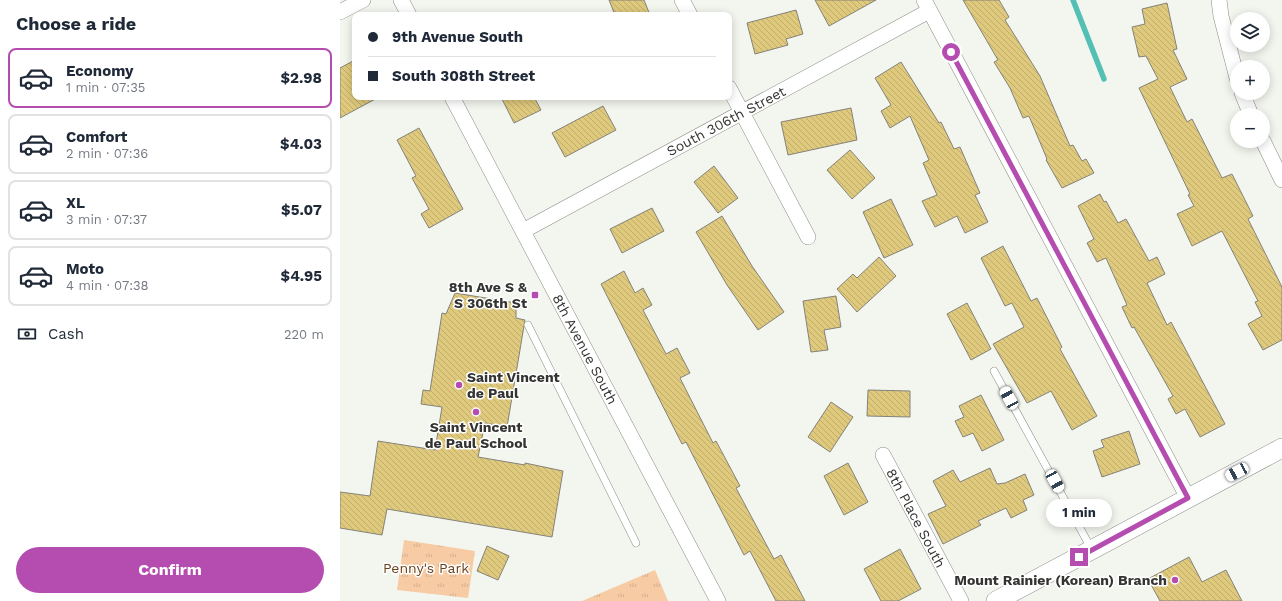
<!DOCTYPE html>
<html lang="en">
<head>
<meta charset="utf-8">
<style>
	:root { --surface:#fff; --page:#f2f2f3; --text:#1f2937; --muted:#747a83; --line:#e0e1e3; --accent:#b54db0 }
	body { margin:0; font-family:"Work Sans",sans-serif; background:var(--page); color:var(--text); height:100vh; display:flex; flex-direction:column; font-size:15px; white-space:nowrap }
	* { box-sizing:border-box; margin:0 }
	p { font-size:13px; color:var(--muted) }
	.icon { flex:none; width:22px; height:22px; fill:none; stroke:currentColor; stroke-width:2; stroke-linecap:round; stroke-linejoin:round }
	.map { position:relative; flex:1; overflow:hidden }
	.drawer { display:flex; flex-direction:column; background:var(--surface); width:340px }
	.drawer>* { flex:none }
	.guide { position:absolute; left:12px; top:12px; width:380px; height:88px; border-radius:8px; box-shadow:0 2px 10px #0003; display:grid; align-content:center; height:88px; padding:0 16px; background:var(--surface) }
	.fabs { position:absolute; left:890px; top:12px; display:grid; gap:8px }
	.fabs a { display:grid; place-items:center; width:40px; height:40px; border-radius:50%; background:var(--surface); box-shadow:0 2px 10px #0003; font-size:20px }
	.end { position:absolute; width:18px; height:18px; margin:-9px; border:5px solid #b54db0; background:#fff; box-shadow:0 0 0 2px #fff }
	.from { border-radius:50% }
	.bubble { position:absolute; height:28px; border-radius:14px; background:var(--surface); box-shadow:0 2px 10px #0003; font-size:13px; font-weight:700; line-height:28px; text-align:center }
	.car { position:absolute; width:12px; height:24px; margin:-12px -6px; border-radius:5px; box-shadow:0 0 3px 1px #0007; background:linear-gradient(#fff 24%,#345 0 40%,#fff 0 76%,#345 0 86%,#fff 0) }
	.guide b { display:flex; align-items:center; gap:14px; height:38px; font-size:15px }
	.guide b+b { border-top:1px solid var(--line) }
	.guide i { width:10px; height:10px; background:var(--text) }
	ul { padding:0; list-style:none }
	li { display:flex; align-items:center; gap:12px; height:60px; margin:0 8px 6px; padding:0 8px; border:2px solid var(--line); border-radius:8px }
	li div { flex:1 }
	li b { display:block; font-size:15px }
	li em { font-style:normal; font-weight:700 }
	li.on { border-color:var(--accent) }
	li>.icon { width:36px; height:36px; stroke-width:1.5 }
	h2 { padding:0 16px; font-size:18px; line-height:48px }
	.pay { display:flex; align-items:center; gap:10px; height:44px; padding:0 16px; font-size:15px }
	.pay p { margin-inline-start:auto }
	.button { display:flex; gap:8px; margin-top:auto; padding:8px 16px }
	.button a { flex:1; height:46px; border-radius:24px; background:var(--accent); color:#fff; font-size:16px; font-weight:700; line-height:46px; text-align:center }
	main { display:flex; flex:1; min-height:0 }
	.map>svg:first-child { display:block }
</style>
</head>
<body>
<main>
<section class="drawer">
<h2>Choose a ride</h2>
<ul>
<li class="on"><svg class="icon" aria-label="car" viewBox="0 0 24 24"><path d="M5 17H2v-5l4-1 3-4h7l3 4 3 1v5h-3M9 17h6M6 11h13"/><circle cx="7" cy="17" r="2"/><circle cx="17" cy="17" r="2"/></svg><div><b>Economy</b><p>1 min · 07:35</p></div><em>$2.98</em></li>
<li><svg class="icon" aria-label="car" viewBox="0 0 24 24"><path d="M5 17H2v-5l4-1 3-4h7l3 4 3 1v5h-3M9 17h6M6 11h13"/><circle cx="7" cy="17" r="2"/><circle cx="17" cy="17" r="2"/></svg><div><b>Comfort</b><p>2 min · 07:36</p></div><em>$4.03</em></li>
<li><svg class="icon" aria-label="car" viewBox="0 0 24 24"><path d="M5 17H2v-5l4-1 3-4h7l3 4 3 1v5h-3M9 17h6M6 11h13"/><circle cx="7" cy="17" r="2"/><circle cx="17" cy="17" r="2"/></svg><div><b>XL</b><p>3 min · 07:37</p></div><em>$5.07</em></li>
<li><svg class="icon" aria-label="car" viewBox="0 0 24 24"><path d="M5 17H2v-5l4-1 3-4h7l3 4 3 1v5h-3M9 17h6M6 11h13"/><circle cx="7" cy="17" r="2"/><circle cx="17" cy="17" r="2"/></svg><div><b>Moto</b><p>4 min · 07:38</p></div><em>$4.95</em></li>
</ul>
<div class="pay"><svg class="icon" aria-label="cash" viewBox="0 0 24 24"><path d="M3 7h18v10H3z"/><circle cx="12" cy="12" r="2"/></svg>Cash<p>220 m</p></div>
<div class="button"><a>Confirm</a></div>
</section>
<div class="map">
<svg width="942" height="601" viewBox="0 0 942 601">
	<defs>
		<pattern id="grass-tufts" width="24" height="20" patternUnits="userSpaceOnUse"><rect width="24" height="20" fill="#f7cba4"/><path d="M3 7l-1-3M5 7V3M7 7l1-3M15 17l-1-3M17 17v-4M19 17l1-3" fill="none" stroke="#d4af8e"/></pattern>
		<pattern id="building-back-hatch" width="6" height="6" patternUnits="userSpaceOnUse"><rect width="6" height="6" fill="#dfc97d"/><path d="M-1 5l2 2M0 0l6 6M5-1l2 2" fill="none" stroke="#c0ad6c"/></pattern>
	</defs>
	<rect width="100%" height="100%" fill="#f3f6ee"/>
	<path fill="url(#grass-tufts)" d="M64 540 135 551 128 598 57 590Z
		M315 570 328 601H242Z"/>
	<g fill="none" stroke-linecap="round" stroke-linejoin="round">
		<path stroke="#54bfb5" stroke-width="5.5" d="M733 0 764 79"/>
	</g>
	<path fill="url(#building-back-hatch)" stroke="#84827a" d="M269 0H304L310 15H275Z
		M475 0H536L489 26Z
		M623 0H659L669 17 665 20 700 76 730 146 733 145 742 161 746 159 754 173 722 188 706 160 707 159 689 116 683 118 670 88 654 62 658 60Z
		M827 3 837 49 833 50 847 79 830 87 847 122 852 119 882 178 892 174 913 216 908 219 942 287V340L923 350 908 324 922 316 915 302 918 301 882 231 852 246 837 214 854 206 848 195 850 194 799 88 818 79 806 56 799 57 792 27 805 24 802 9Z
		M456 10 463 34 446 39 448 45 415 54 407 23Z
		M15 60V97H39L0 118V68Z
		M561 62 599 123 601 122 614 149 620 147 640 193 635 195 648 222 625 233 617 216 595 227 582 201 597 195 583 163 589 160 570 116 550 128 541 111 551 105 535 78Z
		M161 97H194L201 110 174 123Z
		M263 106 276 130 225 157 212 133Z
		M511 108 517 140 448 155 441 122Z
		M79 128 123 209 89 228 81 214 89 209 72 178 76 176 57 140Z
		M510 150 535 178 512 199 487 170Z
		M374 166 398 198 378 213 354 182Z
		M760 194 764 202 766 201 778 223 786 219 809 261 817 257 825 274 807 283 827 325 831 322 885 424 860 437 845 409 836 414 828 399 833 396 794 327 792 328 782 307 787 305 766 258 757 262 747 243 754 239 738 206Z
		M551 199 573 245 544 258 523 212Z
		M312 208 324 231 282 253 270 229Z
		M382 216 412 266 444 312 418 330 387 285 356 232Z
		M663 246 691 301 697 298 722 347 720 349 757 416 732 430 711 391 687 403 653 344 684 327 672 303 665 306 641 258Z
		M539 257 556 276 517 312 497 289 513 274 517 278Z
		M284 271 295 293 303 288 312 305 303 310 326 354 337 348 350 373 340 378 373 443 376 441 400 486 396 488 434 559 441 555 465 601H436L410 551 404 555 346 442 342 444 261 284Z
		M115 293 176 303V318L185 320 167 427 145 423 138 457 185 465V463L223 471 212 537 47 509 42 535 0 528V492L30 496 38 441 95 450 102 407 81 404 83 390 90 391 102 313 106 314Z
		M496 296 501 327 484 330 488 350 471 352 463 301Z
		M627 303 651 349 631 360 607 314Z
		M528 390 570 391V417L527 416Z
		M641 395 664 440 642 451 633 433 623 437 615 421 624 417 619 406Z
		M491 402 513 417 490 452 468 437Z
		M789 431 800 464 762 477 753 451 764 447 761 440Z
		M508 463 528 502 504 515 484 476Z
		M650 468 657 484 665 483 685 474 694 495 683 500 687 510 671 518 666 508 638 521 641 525 603 544 588 514 606 506 593 481 613 470 620 482Z
		M147 546 169 556 158 580 137 571Z
		M560 549 581 589 558 601H541L524 569Z
		M849 557 862 582 886 570 902 601H820L808 579Z"/>
	<g fill="none" stroke-linecap="round" stroke-linejoin="round">
		<g stroke="#8b8e87" stroke-width="8">
			<path id="service" d="M188 325 296 543
				M654 371 752 550"/>
		</g>
		<g stroke="#8b8e87" stroke-width="16">
			<path id="minor" d="M61 0 69 15
				M342 0 350 15
				M584 0 848 498
				M879 0 881 16 897 78
				M0 12 23 0
				M389 88 468 237
				M902 93 911 115
				M112 97 378 601
				M923 141 942 180
				M183 231 589 11
				M543 455 621 601"/>
		</g>
		<g stroke="#8b8e87" stroke-width="20">
			<path id="tertiary" d="M656 601 942 448"/>
		</g>
		<use href="#service" stroke="#fff" stroke-width="7"/>
		<use href="#minor" stroke="#fff" stroke-width="15"/>
		<use href="#tertiary" stroke="#fff" stroke-width="19"/>
	</g>
	<g fill="none" stroke-linecap="round" stroke-linejoin="round">
		<path stroke="#b54db0" stroke-width="5" d="M611 52 848 498 739 557"/>
	</g>
	<g fill="#b54db0" stroke="#fff" stroke-width="1.5">
		<rect x="191" y="291" width="8" height="8" rx="2"/>
		<circle cx="119" cy="385" r="4"/>
		<circle cx="136" cy="412" r="4"/>
		<circle cx="835" cy="580" r="4"/>
	</g>
	<g text-anchor="middle" stroke-width="3" stroke-linejoin="round" paint-order="stroke">
		<g font-size="14" fill="#343532" stroke="#fff">
			<text transform="translate(386 121) rotate(-28)" y="5">South 306th Street</text>
			<text transform="translate(245 349) rotate(62)" y="5">8th Avenue South</text>
			<text transform="translate(576 518) rotate(62)" y="5">8th Place South</text>
		</g>
		<g font-size="14" font-weight="bold" fill="#343532" stroke="#fff" text-anchor="end">
			<text x="187" y="292">8th Ave S &amp;<tspan x="187" dy="16">S 306th St</tspan></text>
			<text x="127" y="382" text-anchor="start">Saint Vincent<tspan x="127" dy="16">de Paul</tspan></text>
			<text x="136" y="432" text-anchor="middle">Saint Vincent<tspan x="136" dy="16">de Paul School</tspan></text>
			<text x="827" y="585">Mount Rainier (Korean) Branch</text>
		</g>
		<g font-size="14" fill="#6b431b" stroke="#fff">
			<text x="86" y="573">Penny's Park</text>
		</g>
	</g>
</svg>
<div class="fabs">
<a><svg class="icon" aria-label="layers" viewBox="0 0 24 24"><path d="M12 4l9 5-9 5-9-5zM3 14l9 5 9-5"/></svg></a>
<a>+</a>
<a>−</a>
</div>
<i class="end from" style="left:611px;top:52px"></i>
<i class="end" style="left:739px;top:557px"></i>
<div class="bubble" style="left:706px;top:499px;width:66px">1 min</div>
<i class="car" style="left:669px;top:398px;rotate:331deg"></i>
<i class="car" style="left:897px;top:472px;rotate:242deg"></i>
<i class="car" style="left:715px;top:481px;rotate:151deg"></i>
<div class="guide">
<b><i class="from"></i>9th Avenue South</b>
<b><i></i>South 308th Street</b>
</div>
</div>
</main>
</body>
</html>
